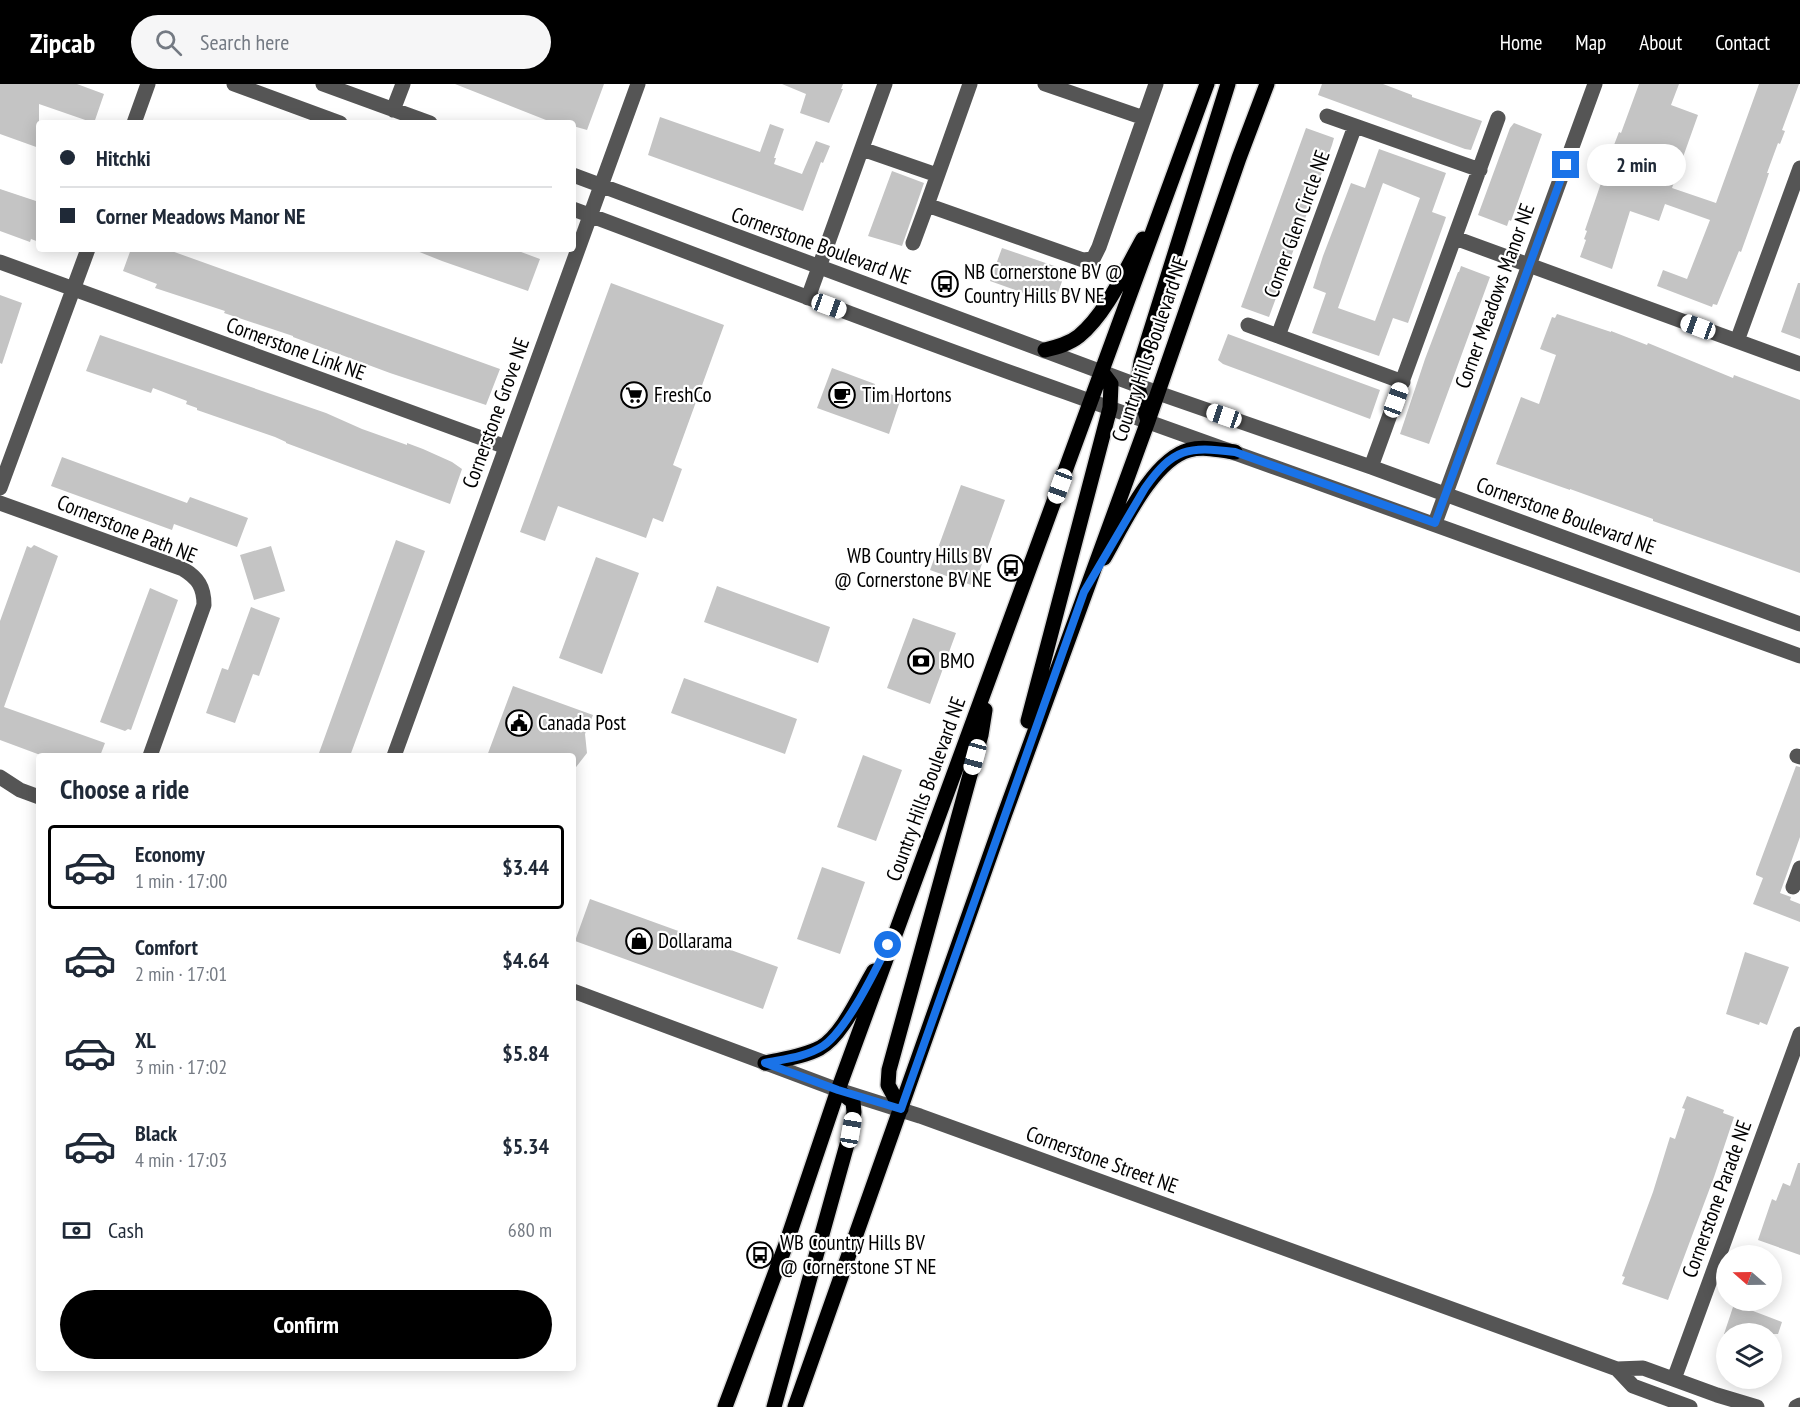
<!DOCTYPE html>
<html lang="en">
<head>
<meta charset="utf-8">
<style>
	:root { --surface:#fff; --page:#f6f6f7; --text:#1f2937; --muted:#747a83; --line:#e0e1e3; --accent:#000 }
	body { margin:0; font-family:"PT Sans Narrow",sans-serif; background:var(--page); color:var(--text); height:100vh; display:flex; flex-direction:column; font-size:22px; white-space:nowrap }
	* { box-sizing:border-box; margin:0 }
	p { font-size:20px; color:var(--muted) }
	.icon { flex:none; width:33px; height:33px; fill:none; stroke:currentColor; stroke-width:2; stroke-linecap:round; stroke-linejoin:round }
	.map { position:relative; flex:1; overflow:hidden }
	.side { position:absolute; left:36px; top:669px; width:540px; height:618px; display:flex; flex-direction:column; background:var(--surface); border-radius:6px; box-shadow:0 3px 15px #0003 }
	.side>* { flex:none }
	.hud { position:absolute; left:36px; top:36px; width:540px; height:132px; border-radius:6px; box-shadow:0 3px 15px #0003; display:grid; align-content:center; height:132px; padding:0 24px; background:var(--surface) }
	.needle { width:39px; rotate:290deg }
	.tools { position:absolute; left:1716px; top:1161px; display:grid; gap:12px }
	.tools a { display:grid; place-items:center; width:66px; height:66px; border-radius:50%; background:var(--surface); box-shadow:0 3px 15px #0003; font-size:30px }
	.end { position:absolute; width:27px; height:27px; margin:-14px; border:8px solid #1a73e8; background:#fff; box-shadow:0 0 0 3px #fff }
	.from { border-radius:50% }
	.bubble { position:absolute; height:42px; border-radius:21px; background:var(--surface); box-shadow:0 3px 15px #0003; font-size:20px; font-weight:700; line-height:42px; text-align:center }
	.car { position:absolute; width:18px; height:36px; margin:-18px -9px; border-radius:8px; box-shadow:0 0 4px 2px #0007; background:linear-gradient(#fff 24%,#345 0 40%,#fff 0 76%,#345 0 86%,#fff 0) }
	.hud b { display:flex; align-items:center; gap:21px; height:57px; font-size:22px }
	.hud b+b { border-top:2px solid var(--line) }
	.hud i { width:15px; height:15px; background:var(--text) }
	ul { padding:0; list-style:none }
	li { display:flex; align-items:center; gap:18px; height:84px; margin:0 12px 9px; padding:0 12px; border:3px solid transparent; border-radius:6px }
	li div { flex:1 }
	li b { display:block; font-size:22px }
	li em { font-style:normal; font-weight:700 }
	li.on { border-color:var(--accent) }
	li>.icon { width:54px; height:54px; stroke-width:1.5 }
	h2 { padding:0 24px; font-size:27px; line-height:72px }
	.pay { display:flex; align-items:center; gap:15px; height:66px; padding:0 24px; font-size:22px }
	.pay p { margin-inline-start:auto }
	.primary-button { display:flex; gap:12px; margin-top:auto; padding:12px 24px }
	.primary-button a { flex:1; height:69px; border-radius:36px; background:var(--accent); color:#fff; font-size:24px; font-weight:700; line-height:69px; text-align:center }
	header { display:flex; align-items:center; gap:36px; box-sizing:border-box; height:84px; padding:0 30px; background:var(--accent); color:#fff }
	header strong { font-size:28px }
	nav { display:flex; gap:33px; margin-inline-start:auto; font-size:21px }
	.search { width:420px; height:54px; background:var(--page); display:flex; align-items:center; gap:15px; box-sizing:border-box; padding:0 21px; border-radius:33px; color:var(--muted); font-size:22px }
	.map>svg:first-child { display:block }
</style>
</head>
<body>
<header>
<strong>Zipcab</strong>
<div class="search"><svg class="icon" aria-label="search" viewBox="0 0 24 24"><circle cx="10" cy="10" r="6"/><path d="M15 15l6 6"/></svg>Search here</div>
<nav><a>Home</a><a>Map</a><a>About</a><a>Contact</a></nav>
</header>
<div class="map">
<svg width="1800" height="1323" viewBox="0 0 1800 1323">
	<rect width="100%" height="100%" fill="#fff"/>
	<path fill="#c4c4c4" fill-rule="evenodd" d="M0 0H77L104 10 94 39 39 20V64L0 50Z
		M455 0H604L587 46 573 42V39L557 36 556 38 552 37 551 38Z
		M782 0H843L841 5H843L829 39 800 29 806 10Z
		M1322 0H1383L1412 11V13L1482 37 1471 66 1465 65 1318 11Z
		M1639 0H1679L1671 21 1698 31 1672 104 1716 119 1759 0H1799L1782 46 1785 47 1780 60 1778 59 1767 89H1769L1765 101 1741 168 1739 167 1717 221 1713 220 1712 223 1657 202 1663 186 1687 195 1710 136 1665 120 1659 137 1630 127 1612 185 1580 173 1586 156 1584 155 1587 147 1585 146 1614 61 1619 48 1621 49Z
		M660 33 760 68 770 40 784 45 774 74H776L774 80 802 90 816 57 830 62 823 79 821 78 803 127 648 71Z
		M1514 39 1542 50 1511 137 1509 136 1507 142 1478 131 1510 44Z
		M1306 44 1334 54 1332 61 1269 233 1241 223Z
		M1379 65 1446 89 1432 128 1446 133 1444 139 1416 217 1408 239 1393 234 1379 272 1312 249 1326 209 1313 204 1323 172 1351 99 1365 104ZM1383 99 1420 114 1375 237 1338 224Z
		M892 87 924 99 902 162 868 152Z
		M0 105 39 118V158L31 155 30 158 0 147Z
		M1002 164 1066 186 1054 220 990 197Z
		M131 165H166L500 285 486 321 390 289 293 253V252L224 229 225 227 155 204 157 200 123 187Z
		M417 165H513L540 175 528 207 442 177 417 167Z
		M1461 182 1490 193 1429 360 1400 350 1425 275 1458 188H1459Z
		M611 199 724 241 673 381 682 385 663 438 653 434 646 454 558 422 545 457 520 448Z
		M1798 199H1800V255L1781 248Z
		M0 211 22 219 2 280 0 279Z
		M1557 230 1611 248V247L1647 261 1648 259 1733 294 1734 291 1800 316V489L1653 437V435L1570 405V406L1496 380 1521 313 1539 320 1556 271 1540 265 1552 233 1555 234Z
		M1228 250 1380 306 1370 335 1223 280 1218 276Z
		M100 251 326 329 362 345 407 361V359L423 365 452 378 462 385 450 420 286 359V358L275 353 197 326V324L186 320 187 317 153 304 151 309 86 287Z
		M832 284 875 300 874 304 901 314 889 350 817 324Z
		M62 373 187 419 190 413 248 434 237 463 174 440 172 446 51 402Z
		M961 401 1005 416 974 502 930 486Z
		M396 456 425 467 350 672H328L319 669Z
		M34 461 58 472 4 623 105 659 100 672H43L0 656V537L27 462 31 464Z
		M271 462 285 507 254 516 240 471Z
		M596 473 639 489 602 590 559 574Z
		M717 502 830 543 818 579 704 538Z
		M150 504 178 516 131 646 128 645 125 647 100 638Z
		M251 523 280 534 259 592 253 590 235 639 206 629 222 584 228 586Z
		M913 534 956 549 930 620 887 604Z
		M684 594 797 635 785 670 671 629Z
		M513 602 593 631 585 650 587 669 573 687V672H487Z
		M863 671 902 686 876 757 837 743Z
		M1796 682 1800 683V753L1780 809 1791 813 1790 816 1800 820V838L1753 820 1763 794 1756 791V789Z
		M822 783 865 798 840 870 797 855Z
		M590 815 778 883 763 925 575 857Z
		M1745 868 1789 883 1767 941 1760 938 1759 941 1726 930Z
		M1687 1012 1724 1026 1723 1029 1734 1033 1714 1093 1668 1216 1622 1200 1625 1193 1622 1192 1653 1108 1670 1053 1675 1055 1685 1025 1682 1024Z
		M1798 1079H1800V1171L1758 1156 1772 1115 1776 1117 1783 1099 1790 1102Z
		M1740 1222 1782 1238 1778 1250H1724L1733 1223 1739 1225Z"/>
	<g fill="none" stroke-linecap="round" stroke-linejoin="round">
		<g stroke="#dbdbdb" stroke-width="18">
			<path id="major" d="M1045 266C1057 263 1069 260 1079 252 1106 230 1126 185 1143 155
				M1148 337 1137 301 1141 278 1228 0
				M1104 474C1122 443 1152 376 1189 366 1204 362 1219 366 1235 368
				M1028 637 1110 324 1111 300 1102 288
				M765 979C783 975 803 973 820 964 843 951 860 910 874 887
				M901 1025 888 1001 889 986 981 651 985 626
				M725 1323 785 1163 838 1006 1207 0
				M774 1323 851 1046 854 1028 853 1018 838 1006
				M795 1323 1004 732 1148 337 1239 74 1267 0"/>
		</g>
		<path stroke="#555" stroke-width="15" d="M234 0 340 39
			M323 0 430 39
			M970 0 927 121 1083 176 1093 175 1099 163 1156 0
			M1045 0 1144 34
			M393 26 403 0
			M1327 32 1480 86
			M134 39 148 0
			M862 65 937 91
			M573 91 1158 309 1371 383 1800 540
			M573 125C737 186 900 250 1065 308 1310 396 1555 483 1800 572
			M1455 154 1800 280
			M913 159 927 121
			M0 178 506 363
			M808 214 885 0
			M1248 241 1403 298
			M1278 252 1355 42
			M1737 257 1800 84
			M1371 383 1498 34
			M0 404 88 165
			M0 419 183 485C198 494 204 503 204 521L150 672
			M1435 439 1595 0
			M394 672 638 0
			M1797 672 1800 673
			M0 693 20 706 39 713
			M1793 803 1800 784
			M573 907 838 1006 920 1032 1617 1285 1643 1284 1717 1311 1757 1323
			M1617 1285 1633 1302 1690 1323
			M1674 1295 1800 950
			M1796 1323 1800 1321"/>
		<use href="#major" stroke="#000" stroke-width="15"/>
	</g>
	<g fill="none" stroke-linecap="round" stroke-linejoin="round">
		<path stroke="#1a73e8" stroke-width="8" d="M888 861C875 887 846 947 823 962 806 973 784 975 765 979L838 1006 901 1025 1084 508 1145 404C1173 364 1188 362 1235 368L1435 439 1566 81"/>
	</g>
	<defs>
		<g id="bus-ring" transform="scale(1.35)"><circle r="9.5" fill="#fff" stroke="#000" stroke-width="1.5"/><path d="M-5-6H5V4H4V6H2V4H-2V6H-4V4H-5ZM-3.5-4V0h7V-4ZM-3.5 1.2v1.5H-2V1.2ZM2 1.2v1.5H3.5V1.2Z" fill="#000"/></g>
		<g id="supermarket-ring" transform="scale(1.35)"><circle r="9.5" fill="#fff" stroke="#000" stroke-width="1.5"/><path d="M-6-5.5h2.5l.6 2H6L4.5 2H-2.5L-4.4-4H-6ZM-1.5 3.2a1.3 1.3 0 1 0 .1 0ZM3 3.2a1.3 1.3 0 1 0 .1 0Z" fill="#000"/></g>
		<g id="cafe-ring" transform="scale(1.35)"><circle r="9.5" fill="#fff" stroke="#000" stroke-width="1.5"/><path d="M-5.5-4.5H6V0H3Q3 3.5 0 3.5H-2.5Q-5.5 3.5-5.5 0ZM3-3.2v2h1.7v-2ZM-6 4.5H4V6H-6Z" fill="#000"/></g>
		<g id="bank-ring" transform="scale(1.35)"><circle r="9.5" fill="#fff" stroke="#000" stroke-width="1.5"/><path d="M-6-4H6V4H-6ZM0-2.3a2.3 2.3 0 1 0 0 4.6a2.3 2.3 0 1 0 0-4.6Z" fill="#000"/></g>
		<g id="civic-ring" transform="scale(1.35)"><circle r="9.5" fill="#fff" stroke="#000" stroke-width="1.5"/><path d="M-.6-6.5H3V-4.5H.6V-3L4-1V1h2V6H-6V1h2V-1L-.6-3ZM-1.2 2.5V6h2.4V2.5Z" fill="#000"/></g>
		<g id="shop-ring" transform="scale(1.35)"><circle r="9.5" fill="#fff" stroke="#000" stroke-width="1.5"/><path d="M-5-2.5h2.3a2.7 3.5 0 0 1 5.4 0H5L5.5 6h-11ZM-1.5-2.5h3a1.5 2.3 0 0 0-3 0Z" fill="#000"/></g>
	</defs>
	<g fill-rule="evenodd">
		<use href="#bus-ring" x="945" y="200"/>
		<use href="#supermarket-ring" x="634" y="311"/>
		<use href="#cafe-ring" x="842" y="311"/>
		<use href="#bus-ring" x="1011" y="484"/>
		<use href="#bank-ring" x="921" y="577"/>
		<use href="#civic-ring" x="519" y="639"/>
		<use href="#shop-ring" x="639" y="857"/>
		<use href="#bus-ring" x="760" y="1171"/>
	</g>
	<g text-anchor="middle" stroke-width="4.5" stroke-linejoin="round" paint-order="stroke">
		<g font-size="21" fill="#000" stroke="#fff">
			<text transform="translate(1297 140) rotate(-70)" y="7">Corner Glen Circle NE</text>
			<text transform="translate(821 162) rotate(20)" y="7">Cornerstone Boulevard NE</text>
			<text transform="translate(1495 212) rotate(-70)" y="7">Corner Meadows Manor NE</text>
			<text transform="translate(296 265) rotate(20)" y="7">Cornerstone Link NE</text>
			<text transform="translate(1150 265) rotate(-71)" y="7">Country Hills Boulevard NE</text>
			<text transform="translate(496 329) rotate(-70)" y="7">Cornerstone Grove NE</text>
			<text transform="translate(1566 432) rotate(20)" y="7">Cornerstone Boulevard NE</text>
			<text transform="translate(127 445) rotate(22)" y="7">Cornerstone Path NE</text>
			<text transform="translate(926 705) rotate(-70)" y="7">Country Hills Boulevard NE</text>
			<text transform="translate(1102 1076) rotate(20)" y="7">Cornerstone Street NE</text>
			<text transform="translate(1717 1115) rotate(-70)" y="7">Cornerstone Parade NE</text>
		</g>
		<g font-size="21" fill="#000" stroke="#fff" text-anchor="start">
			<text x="964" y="195">NB Cornerstone BV @<tspan x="964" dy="24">Country Hills BV NE</tspan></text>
			<text x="654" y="318">FreshCo</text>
			<text x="862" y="318">Tim Hortons</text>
			<text x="992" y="479" text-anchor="end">WB Country Hills BV<tspan x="992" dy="24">@ Cornerstone BV NE</tspan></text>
			<text x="940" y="584">BMO</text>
			<text x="538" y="646">Canada Post</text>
			<text x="658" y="864">Dollarama</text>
			<text x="780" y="1166">WB Country Hills BV<tspan x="780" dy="24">@ Cornerstone ST NE</tspan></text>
		</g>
	</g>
</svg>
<div class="tools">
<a><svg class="needle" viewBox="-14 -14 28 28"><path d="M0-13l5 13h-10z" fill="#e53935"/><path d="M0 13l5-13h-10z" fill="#747a83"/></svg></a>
<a><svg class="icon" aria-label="layers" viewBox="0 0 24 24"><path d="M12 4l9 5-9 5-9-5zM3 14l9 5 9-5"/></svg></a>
</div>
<i class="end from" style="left:888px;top:861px"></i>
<i class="end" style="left:1566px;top:81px"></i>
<div class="bubble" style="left:1587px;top:60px;width:99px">2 min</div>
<i class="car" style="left:829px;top:222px;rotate:110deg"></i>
<i class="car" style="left:1698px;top:243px;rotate:290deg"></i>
<i class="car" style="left:1396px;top:316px;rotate:20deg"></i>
<i class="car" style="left:1224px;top:332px;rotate:289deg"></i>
<i class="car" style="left:1060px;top:402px;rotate:200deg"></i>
<i class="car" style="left:975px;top:673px;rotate:195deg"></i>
<i class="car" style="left:851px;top:1046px;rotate:10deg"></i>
<div class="hud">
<b><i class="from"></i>Hitchki</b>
<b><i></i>Corner Meadows Manor NE</b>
</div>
<section class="side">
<h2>Choose a ride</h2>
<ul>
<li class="on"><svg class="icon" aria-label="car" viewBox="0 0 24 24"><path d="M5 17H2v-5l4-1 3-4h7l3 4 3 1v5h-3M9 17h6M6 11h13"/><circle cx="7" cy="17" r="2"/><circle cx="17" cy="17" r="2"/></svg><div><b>Economy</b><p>1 min · 17:00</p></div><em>$3.44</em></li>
<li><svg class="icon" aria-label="car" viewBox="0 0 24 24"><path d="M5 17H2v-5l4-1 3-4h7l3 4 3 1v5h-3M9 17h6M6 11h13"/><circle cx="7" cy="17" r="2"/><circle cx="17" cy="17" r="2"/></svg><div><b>Comfort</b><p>2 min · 17:01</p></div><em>$4.64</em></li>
<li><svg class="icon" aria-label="car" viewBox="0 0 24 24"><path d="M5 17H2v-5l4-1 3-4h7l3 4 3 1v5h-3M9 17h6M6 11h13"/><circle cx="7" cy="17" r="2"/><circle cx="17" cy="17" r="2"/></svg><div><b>XL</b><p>3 min · 17:02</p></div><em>$5.84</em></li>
<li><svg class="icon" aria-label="car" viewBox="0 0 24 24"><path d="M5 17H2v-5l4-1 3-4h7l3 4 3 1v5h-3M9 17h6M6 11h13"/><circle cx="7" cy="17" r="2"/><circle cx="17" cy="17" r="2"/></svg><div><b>Black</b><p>4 min · 17:03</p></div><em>$5.34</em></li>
</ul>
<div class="pay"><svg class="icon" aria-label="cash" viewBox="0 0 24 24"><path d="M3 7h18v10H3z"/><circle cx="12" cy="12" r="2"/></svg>Cash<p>680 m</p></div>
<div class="primary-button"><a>Confirm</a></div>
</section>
</div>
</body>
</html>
